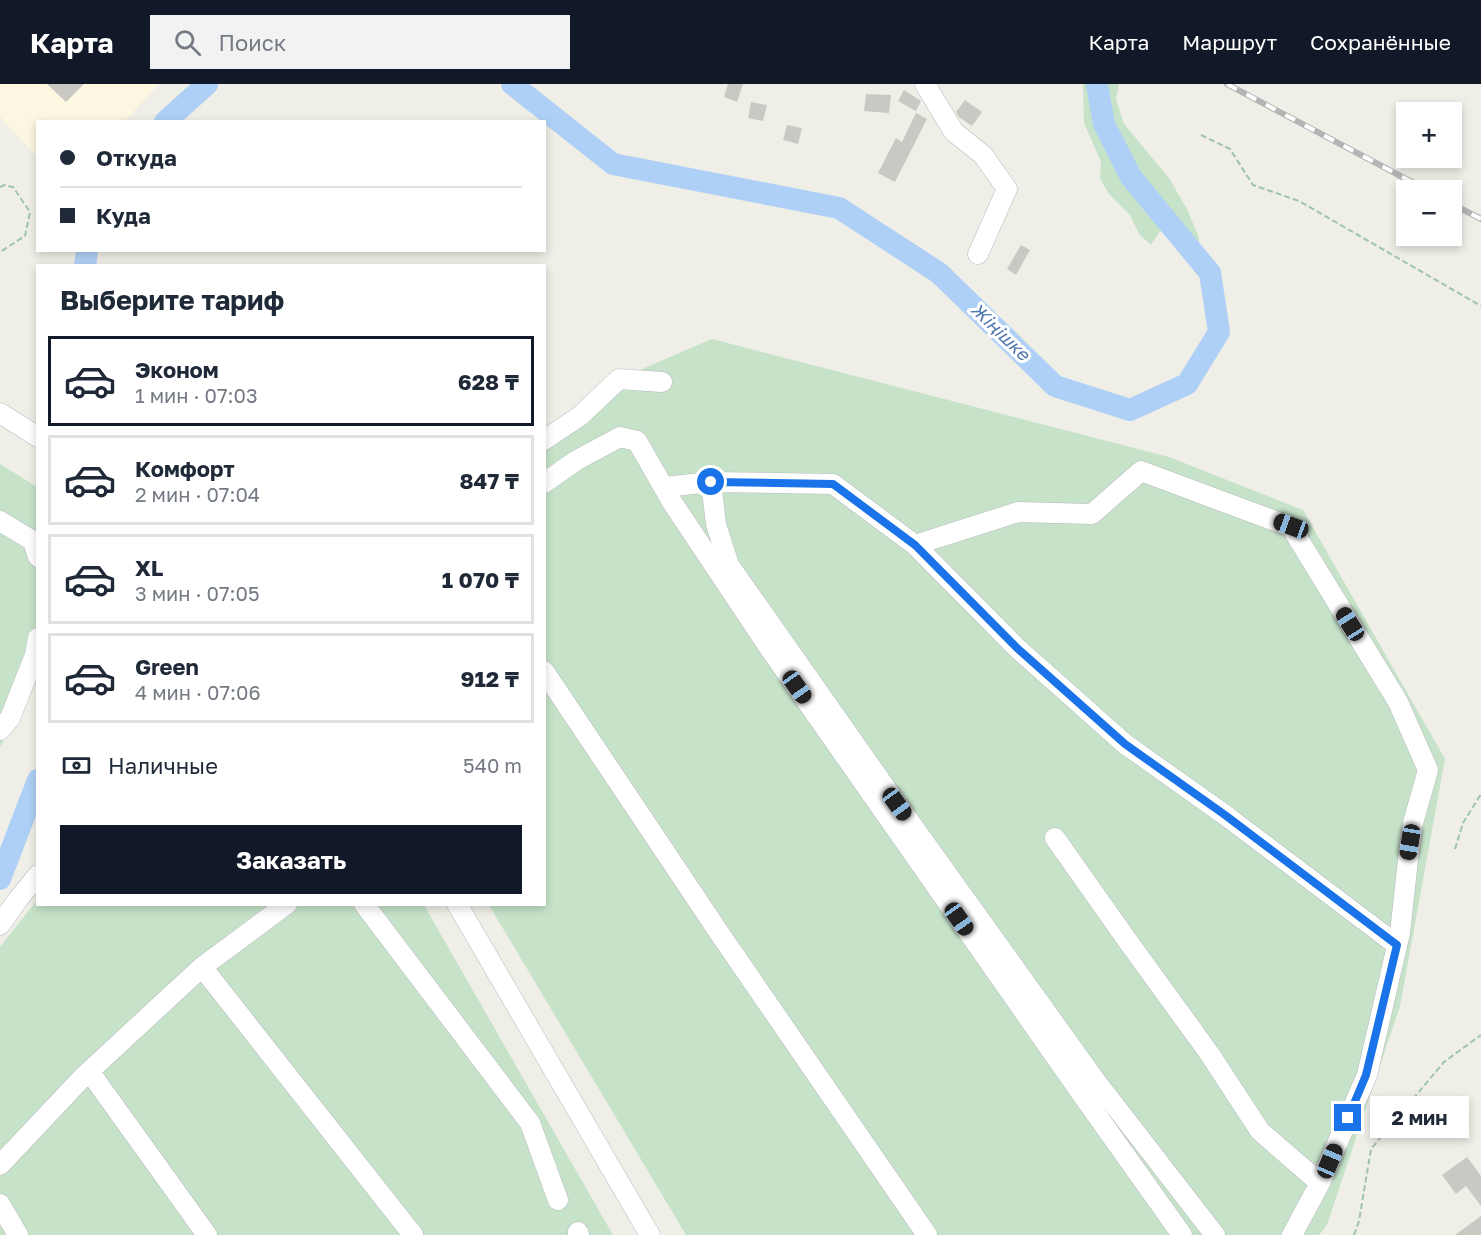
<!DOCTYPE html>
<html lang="ru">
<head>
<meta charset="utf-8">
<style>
	:root { --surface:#fff; --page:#f2f2f3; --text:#1f2937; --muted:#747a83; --line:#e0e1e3; --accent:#111827 }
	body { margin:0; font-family:"Golos Text",sans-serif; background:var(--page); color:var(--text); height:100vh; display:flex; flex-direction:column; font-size:22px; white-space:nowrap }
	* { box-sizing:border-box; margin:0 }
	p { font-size:20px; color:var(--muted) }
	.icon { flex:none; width:33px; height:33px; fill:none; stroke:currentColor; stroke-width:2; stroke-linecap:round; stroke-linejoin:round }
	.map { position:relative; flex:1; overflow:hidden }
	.panel { position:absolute; left:36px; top:180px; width:510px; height:642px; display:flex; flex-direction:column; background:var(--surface); border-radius:0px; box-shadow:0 3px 9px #0003 }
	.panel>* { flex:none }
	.banner { position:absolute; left:36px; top:36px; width:510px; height:132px; border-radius:0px; box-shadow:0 3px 9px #0003; display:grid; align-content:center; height:132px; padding:0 24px; background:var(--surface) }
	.fabs { position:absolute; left:1396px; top:18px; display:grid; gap:12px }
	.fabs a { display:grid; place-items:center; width:66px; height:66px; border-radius:0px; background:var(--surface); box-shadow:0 3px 9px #0003; font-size:30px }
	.end { position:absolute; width:27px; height:27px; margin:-14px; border:8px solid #1a73e8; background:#fff; box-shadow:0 0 0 3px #fff }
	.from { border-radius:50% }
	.bubble { position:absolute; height:42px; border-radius:0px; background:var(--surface); box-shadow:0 3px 9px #0003; font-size:20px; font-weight:700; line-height:42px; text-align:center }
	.car { position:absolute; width:18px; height:36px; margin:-18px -9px; border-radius:8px; box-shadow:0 0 4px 2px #0007; background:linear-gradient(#222 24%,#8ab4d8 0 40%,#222 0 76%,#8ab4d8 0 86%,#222 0) }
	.banner b { display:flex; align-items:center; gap:21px; height:57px; font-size:22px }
	.banner b+b { border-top:2px solid var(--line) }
	.banner i { width:15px; height:15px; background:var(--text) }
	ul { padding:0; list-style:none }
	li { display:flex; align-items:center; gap:18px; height:90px; margin:0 12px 9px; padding:0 12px; border:3px solid var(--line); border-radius:0px }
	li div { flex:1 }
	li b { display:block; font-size:22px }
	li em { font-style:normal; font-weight:700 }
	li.current { border-color:var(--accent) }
	li>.icon { width:54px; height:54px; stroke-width:1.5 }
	h2 { padding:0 24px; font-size:27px; line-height:72px }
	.pay { display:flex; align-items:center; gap:15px; height:66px; padding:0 24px; font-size:22px }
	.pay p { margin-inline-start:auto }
	.action { display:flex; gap:12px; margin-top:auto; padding:12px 24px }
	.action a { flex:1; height:69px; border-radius:0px; background:var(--accent); color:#fff; font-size:24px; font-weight:700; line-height:69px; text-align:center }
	header { display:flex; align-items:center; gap:36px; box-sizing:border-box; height:84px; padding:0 30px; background:var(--accent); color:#fff }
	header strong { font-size:28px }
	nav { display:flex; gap:33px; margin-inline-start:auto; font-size:21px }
	.search { width:420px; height:54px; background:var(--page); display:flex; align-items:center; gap:15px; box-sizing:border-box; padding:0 21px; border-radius:0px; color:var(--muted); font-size:22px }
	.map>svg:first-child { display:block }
</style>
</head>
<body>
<header>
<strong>Карта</strong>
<div class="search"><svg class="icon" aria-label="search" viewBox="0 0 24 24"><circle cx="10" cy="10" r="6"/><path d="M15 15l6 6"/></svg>Поиск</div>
<nav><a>Карта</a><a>Маршрут</a><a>Сохранённые</a></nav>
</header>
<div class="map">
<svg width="1481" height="1151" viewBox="0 0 1481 1151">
	<rect width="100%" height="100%" fill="#efeee7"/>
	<path fill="#fbf7e0" d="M0 0H159L125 37 38 38 37 73 0 33Z"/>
	<path fill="#c6e3c9" d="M1083 0H1119L1116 15 1124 40 1169 94 1188 127 1199 154V161L1188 170 1160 147 1151 161 1139 150 1130 131 1109 110 1100 95 1101 78 1084 39Z
		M712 255 1169 373 1303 426 1445 675 1400 922 1327 1141 1319 1151H686L489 821 544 820 545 352 619 295Z
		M0 380 37 403 38 407 37 594 0 663Z
		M37 816 38 820 424 821 613 1151H0V863Z"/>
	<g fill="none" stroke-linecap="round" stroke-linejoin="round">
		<path stroke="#afd0f6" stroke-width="22" d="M512 0 613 80 839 124 939 189 1055 302 1130 326 1187 300 1219 248 1210 189 1131 93 1104 40 1097 0
			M165 38 207 0
			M85 182 87 166
			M0 795 38 696"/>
	</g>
	<path fill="#cac8c3" d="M47 0H84L66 18Z
		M728 0H743L737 18 724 13Z
		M904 6 921 17 916 27 898 17Z
		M866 10 891 11 889 29 864 27Z
		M965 16 982 28 972 42 959 33 956 28Z
		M751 18 767 21 763 37 748 34Z
		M916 29 927 35 895 98 878 89 896 54 902 58Z
		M787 41 802 44 798 60 783 56Z
		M1021 161 1030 166 1016 191 1007 185Z
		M1467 1073 1481 1092V1122L1466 1102 1456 1110 1442 1091Z
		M1481 1132V1151H1455Z"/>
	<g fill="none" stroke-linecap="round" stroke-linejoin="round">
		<g stroke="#b9babf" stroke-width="21">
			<path id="minor" d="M925 0 954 48 983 71 1007 105 978 170
				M0 329 38 353
				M544 356 580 332 619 295 662 298
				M544 399 577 376 620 353 637 357 672 418 770 565 1081 1009 1182 1151
				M664 403 711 398
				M0 437 33 457 38 473
				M915 461 1018 428 1092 430 1141 387 1291 443 1398 618 1428 686 1413 739 1408 776 1400 849 1367 991 1320 1099 1292 1151
				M544 587 720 850 927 1151
				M0 646 10 634 35 571 38 554
				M1055 754 1127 856 1209 969 1260 1047 1320 1099
				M364 820 530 1039 558 1116
				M457 820 650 1151
				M0 841 19 814 38 791
				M202 883 413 1151
				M89 987 207 1151
				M0 1081 83 993 202 883 287 820
				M0 1120 18 1151
				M578 1148 579 1151
				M1215 1151 1095 996 897 720 729 481 716 440 711 398 833 400 915 461 1017 564 1125 660 1225 731 1397 861"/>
		</g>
		<path stroke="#9fc4ad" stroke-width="2" stroke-dasharray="6 3" stroke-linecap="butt" d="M1201 51 1230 65 1253 101 1299 117 1481 222
			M0 103 4 101 13 103 30 128 25 152 0 168
			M1455 765 1463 739 1481 710
			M1354 1151 1359 1137 1371 1065 1444 978 1481 951"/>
		<use href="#minor" stroke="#fff" stroke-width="20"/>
		<g stroke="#b4b4b5" stroke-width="6">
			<path id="rail" d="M1227 0 1427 106
				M1452 120 1481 135"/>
		</g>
		<use href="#rail" stroke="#fff" stroke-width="4" stroke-dasharray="11" stroke-linecap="butt"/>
	</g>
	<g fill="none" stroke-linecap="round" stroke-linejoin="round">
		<path stroke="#1a73e8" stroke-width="8" d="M711 398 833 400 915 461 1017 564 1125 660 1225 731 1397 861 1366 991 1348 1034"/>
	</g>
	<g text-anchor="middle" stroke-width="6" stroke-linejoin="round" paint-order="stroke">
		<g font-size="18" font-style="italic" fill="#5076b0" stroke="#fff">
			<text transform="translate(1000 248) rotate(44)" y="6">Жіңішке</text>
		</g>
	</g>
</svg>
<div class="fabs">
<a>+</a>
<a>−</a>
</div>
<i class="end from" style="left:711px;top:398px"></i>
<i class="end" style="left:1348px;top:1034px"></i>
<div class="bubble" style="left:1370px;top:1012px;width:99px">2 мин</div>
<i class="car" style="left:1291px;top:442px;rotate:290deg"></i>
<i class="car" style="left:1350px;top:540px;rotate:328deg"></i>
<i class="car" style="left:797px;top:603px;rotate:145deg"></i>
<i class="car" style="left:897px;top:720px;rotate:144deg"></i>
<i class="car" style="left:1410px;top:758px;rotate:189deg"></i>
<i class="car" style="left:959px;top:835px;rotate:145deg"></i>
<i class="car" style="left:1330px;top:1077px;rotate:23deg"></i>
<div class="banner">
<b><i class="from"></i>Откуда</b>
<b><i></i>Куда</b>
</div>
<section class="panel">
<h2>Выберите тариф</h2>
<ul>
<li class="current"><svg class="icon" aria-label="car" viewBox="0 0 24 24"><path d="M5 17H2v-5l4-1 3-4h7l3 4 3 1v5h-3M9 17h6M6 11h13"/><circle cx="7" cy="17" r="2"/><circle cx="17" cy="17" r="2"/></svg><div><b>Эконом</b><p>1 мин · 07:03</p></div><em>628 ₸</em></li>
<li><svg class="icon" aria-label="car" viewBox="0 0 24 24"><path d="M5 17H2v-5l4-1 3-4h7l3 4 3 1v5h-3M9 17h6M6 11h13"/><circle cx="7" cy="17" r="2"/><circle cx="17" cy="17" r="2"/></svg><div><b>Комфорт</b><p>2 мин · 07:04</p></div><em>847 ₸</em></li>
<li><svg class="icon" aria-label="car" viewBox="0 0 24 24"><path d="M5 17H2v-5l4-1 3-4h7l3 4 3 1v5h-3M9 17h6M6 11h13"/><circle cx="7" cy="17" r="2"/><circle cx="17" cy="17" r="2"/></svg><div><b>XL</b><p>3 мин · 07:05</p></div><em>1 070 ₸</em></li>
<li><svg class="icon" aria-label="car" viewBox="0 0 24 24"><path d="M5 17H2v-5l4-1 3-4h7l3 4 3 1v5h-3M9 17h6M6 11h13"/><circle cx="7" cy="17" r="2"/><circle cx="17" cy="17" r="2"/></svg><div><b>Green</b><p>4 мин · 07:06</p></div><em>912 ₸</em></li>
</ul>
<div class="pay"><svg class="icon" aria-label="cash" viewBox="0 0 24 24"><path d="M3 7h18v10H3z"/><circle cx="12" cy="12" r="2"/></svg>Наличные<p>540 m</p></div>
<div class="action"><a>Заказать</a></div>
</section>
</div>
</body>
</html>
